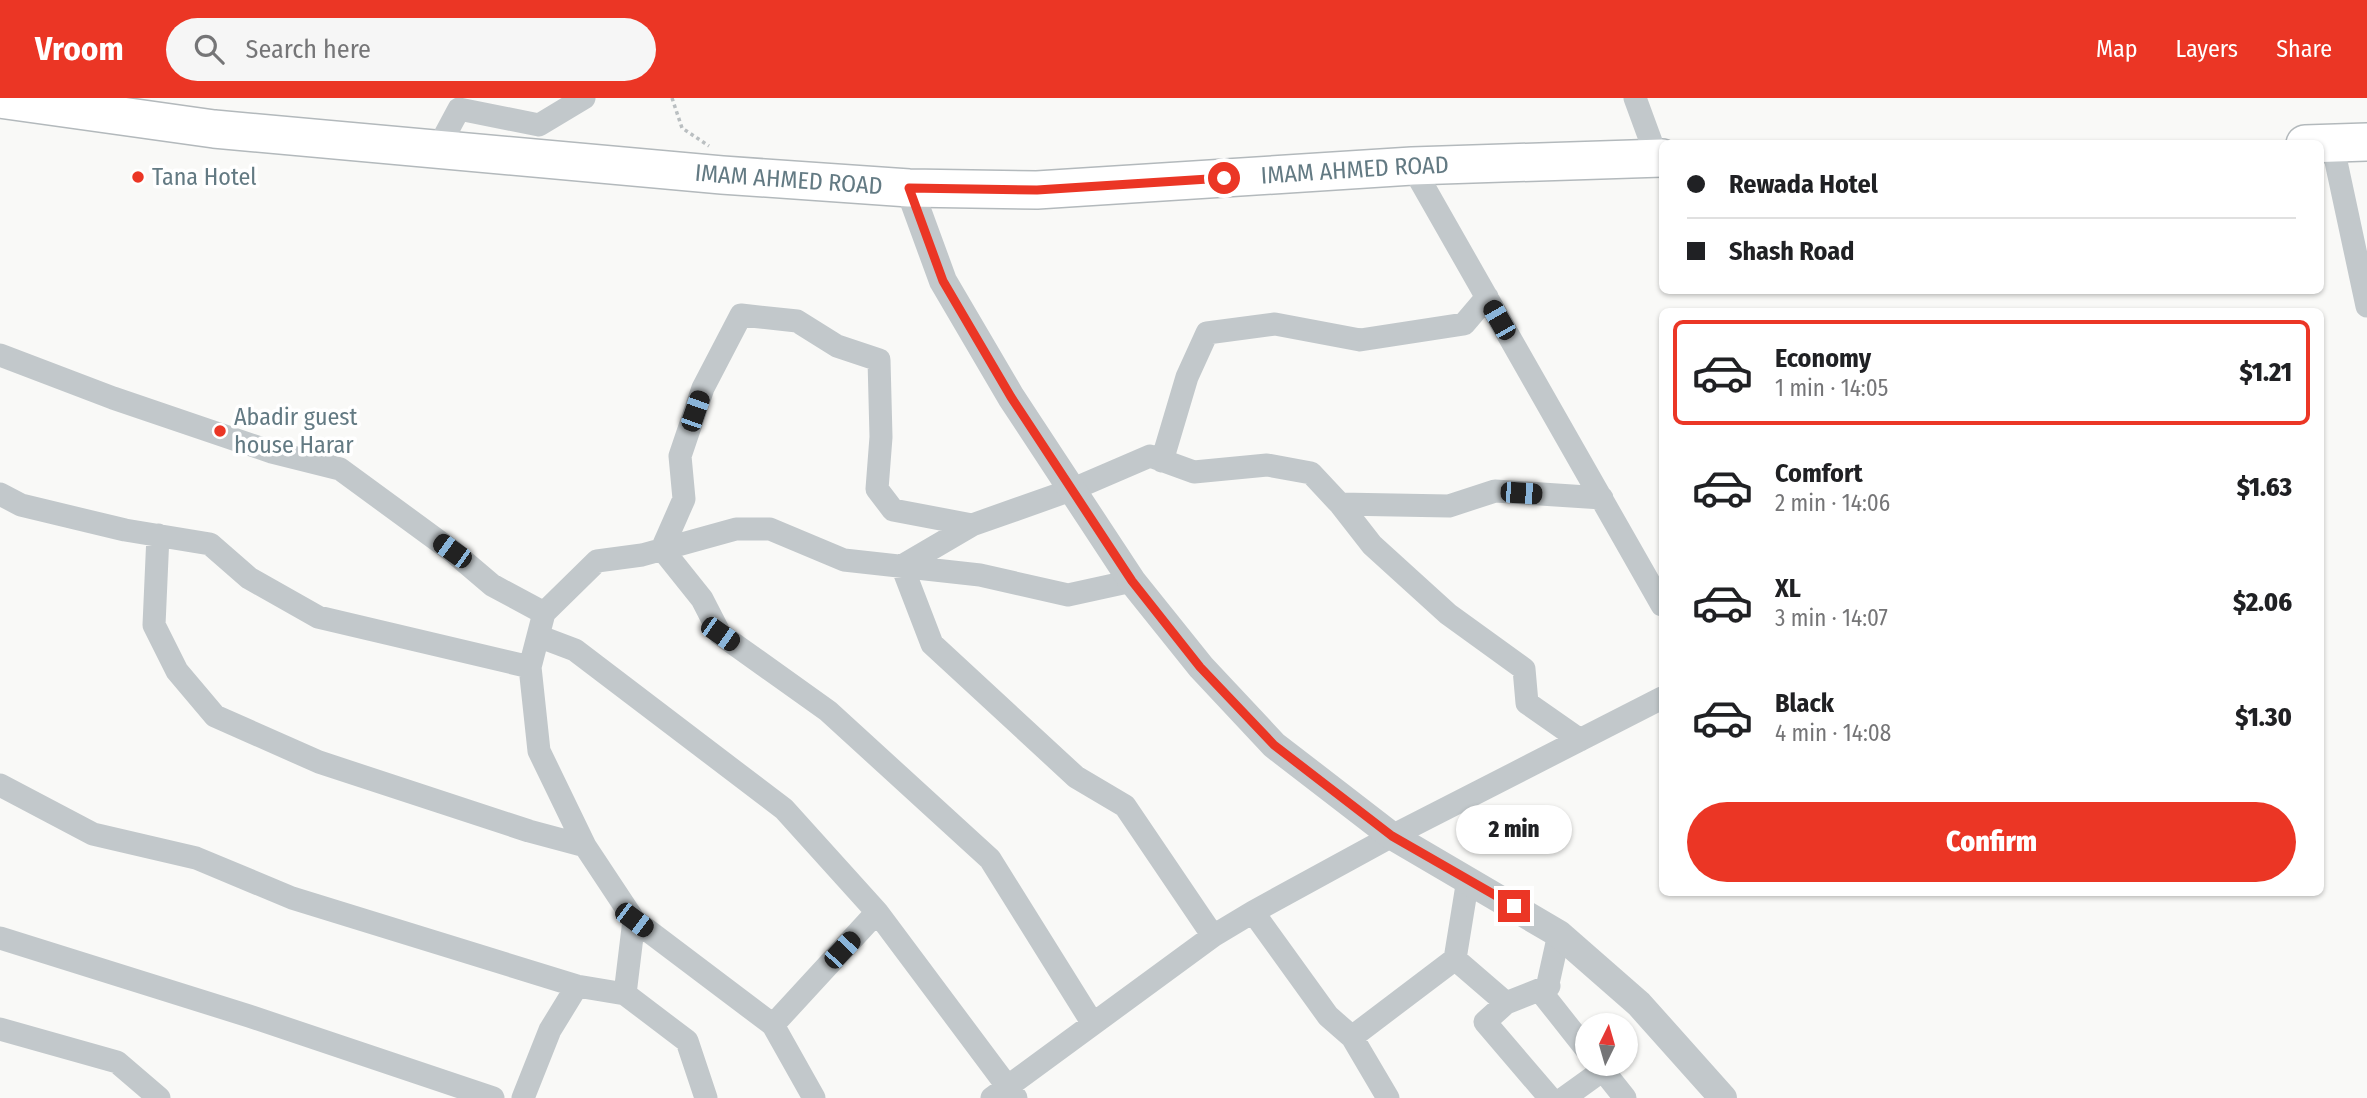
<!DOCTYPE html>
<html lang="en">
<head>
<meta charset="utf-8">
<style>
	:root { --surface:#fff; --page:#f6f6f6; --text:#202124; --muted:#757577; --line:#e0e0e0; --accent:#eb3625 }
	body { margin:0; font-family:"Fira Sans Condensed",sans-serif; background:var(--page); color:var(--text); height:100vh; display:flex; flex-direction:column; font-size:26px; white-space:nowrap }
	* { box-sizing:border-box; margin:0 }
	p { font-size:23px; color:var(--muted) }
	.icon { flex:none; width:38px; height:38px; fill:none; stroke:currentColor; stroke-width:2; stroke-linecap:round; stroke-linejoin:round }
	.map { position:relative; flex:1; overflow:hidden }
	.panel { position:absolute; left:1659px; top:210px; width:665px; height:588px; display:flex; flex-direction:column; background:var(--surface); border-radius:10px; box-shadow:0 2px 5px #0004 }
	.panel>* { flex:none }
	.guide { position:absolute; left:1659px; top:42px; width:665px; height:154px; border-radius:10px; box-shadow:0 2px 5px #0004; display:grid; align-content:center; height:154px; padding:0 28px; background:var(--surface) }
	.needle { width:46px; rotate:5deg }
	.fabs { position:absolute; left:1575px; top:915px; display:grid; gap:14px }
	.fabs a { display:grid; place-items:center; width:63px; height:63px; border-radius:50%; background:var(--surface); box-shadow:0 2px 5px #0004; font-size:35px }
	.end { position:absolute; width:32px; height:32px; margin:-16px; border:9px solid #eb3625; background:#fff; box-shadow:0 0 0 4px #fff }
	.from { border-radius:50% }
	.bubble { position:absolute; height:49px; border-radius:24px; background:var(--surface); box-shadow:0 2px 5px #0004; font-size:23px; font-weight:800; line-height:49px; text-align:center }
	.car { position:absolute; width:21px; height:42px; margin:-21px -10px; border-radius:9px; box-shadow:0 0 5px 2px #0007; background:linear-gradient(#222 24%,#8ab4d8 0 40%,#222 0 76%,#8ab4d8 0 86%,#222 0) }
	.guide b { display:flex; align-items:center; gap:24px; height:66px; font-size:26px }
	.guide b+b { border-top:2px solid var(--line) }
	.guide i { width:18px; height:18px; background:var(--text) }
	ul { padding:12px 0 0; list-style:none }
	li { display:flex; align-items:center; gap:21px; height:105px; margin:0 14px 10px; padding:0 14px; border:4px solid transparent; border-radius:10px }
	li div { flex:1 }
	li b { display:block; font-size:26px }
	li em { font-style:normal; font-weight:800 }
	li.on { border-color:var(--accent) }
	li>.icon { width:63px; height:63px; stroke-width:1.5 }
	.primary-button { display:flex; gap:14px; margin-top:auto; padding:14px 28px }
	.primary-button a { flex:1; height:80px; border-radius:42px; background:var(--accent); color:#fff; font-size:28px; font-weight:800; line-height:80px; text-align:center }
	header { display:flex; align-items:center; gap:42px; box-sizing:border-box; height:98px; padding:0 35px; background:var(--accent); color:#fff }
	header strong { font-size:33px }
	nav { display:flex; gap:38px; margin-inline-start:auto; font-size:24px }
	.search { width:490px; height:63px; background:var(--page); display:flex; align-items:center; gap:18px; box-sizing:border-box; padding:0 24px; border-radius:38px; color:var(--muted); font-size:26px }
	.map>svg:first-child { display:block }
</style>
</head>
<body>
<header>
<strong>Vroom</strong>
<div class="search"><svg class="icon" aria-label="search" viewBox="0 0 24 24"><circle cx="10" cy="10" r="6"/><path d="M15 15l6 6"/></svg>Search here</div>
<nav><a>Map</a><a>Layers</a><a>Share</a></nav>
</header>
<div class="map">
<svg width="2367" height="1000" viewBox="0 0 2367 1000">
	<rect width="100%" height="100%" fill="#f9f9f7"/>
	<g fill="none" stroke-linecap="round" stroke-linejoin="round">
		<g stroke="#b3b9bc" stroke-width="40">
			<g id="trunk">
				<path id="s1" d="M0 1 214 31 722 77 909 90 1037 92 1412 68 1662 60"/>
				<path d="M2305 46 2367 44"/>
			</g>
		</g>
		<path stroke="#babfc1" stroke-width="3.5" stroke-dasharray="3.5 3.5" stroke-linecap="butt" d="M672 0 682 30 709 48"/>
		<path stroke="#c2c8cb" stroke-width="23" d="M1635 0 1657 60
			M2332 45 2367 208
			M437 52 459 11 539 27 584 0
			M1412 68 1662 507
			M0 257 113 300 272 354 340 371 452 453 492 487 544 515
			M1162 363 1187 279 1207 235 1275 226 1360 242 1464 226 1487 199
			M0 396 21 407 125 432 210 446 249 480 318 519 530 569
			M1340 406 1372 447 1448 516 1524 571 1527 605 1580 642
			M972 427 902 468 932 546 1076 679 1125 708 1213 838
			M158 437 154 527 177 573 215 618 319 664 529 733 585 748
			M538 538 575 552 784 711 877 814 1016 1000
			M0 687 93 736 196 760 292 800 577 888 625 896
			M1468 781 1455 861 1506 905
			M1253 814 1328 918 1352 939 1388 1000
			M634 822 773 927 814 1000
			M1559 836 1545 899 1587 952
			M0 840 249 918 493 1000
			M1549 888 1506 905 1485 924 1550 1000
			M1093 926 990 761 828 613 720 536 702 501 662 451 684 401 680 358 703 290 741 217 797 223 837 248 879 262 881 339 877 391 893 412 972 427 1071 392 1150 358 1194 374 1267 367 1311 375 1340 406 1449 408 1495 393 1602 400
			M773 927 877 814
			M0 931 117 964 159 1000
			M1352 939 1455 861
			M1598 966 1625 1000
			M523 1000 550 932 577 888
			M706 1000 687 943 625 896 634 822 585 748 539 653 530 569 544 515 597 463 642 457 736 431H770L844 462 980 477 1068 497 1132 483
			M992 1000 1213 838 1253 814 1392 738 1662 600
			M1564 1000 1603 972"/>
		<path stroke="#c2c8cb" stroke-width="28" d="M909 90 943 183 1011 299 1132 483 1201 569 1274 647 1392 738 1559 836 1639 906 1723 1000"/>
		<use href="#trunk" stroke="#fff" stroke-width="37"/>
	</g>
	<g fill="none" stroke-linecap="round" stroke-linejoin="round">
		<path stroke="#eb3625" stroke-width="9" d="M1224 80 1037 92 909 90 943 183 1011 299 1132 483 1200 569 1274 647 1392 738 1514 808"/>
	</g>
	<g fill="#eb3625" stroke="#fff" stroke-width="2.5">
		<circle cx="138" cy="79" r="7"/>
		<circle cx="220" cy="333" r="7"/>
	</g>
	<g text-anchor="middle" stroke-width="7" stroke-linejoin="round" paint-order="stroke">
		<g font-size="24" fill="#637a83" stroke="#fff">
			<text dy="8" stroke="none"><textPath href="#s1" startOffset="1360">IMAM AHMED ROAD</textPath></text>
			<text dy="8" stroke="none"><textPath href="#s1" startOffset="793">IMAM AHMED ROAD</textPath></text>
		</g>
		<g font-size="24" fill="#637a83" stroke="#fff" text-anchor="start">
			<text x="152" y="87">Tana Hotel</text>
			<text x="234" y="327">Abadir guest<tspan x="234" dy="28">house Harar</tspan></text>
		</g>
	</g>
</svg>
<div class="fabs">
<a><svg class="needle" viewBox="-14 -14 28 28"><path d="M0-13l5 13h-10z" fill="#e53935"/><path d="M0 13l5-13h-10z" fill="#757577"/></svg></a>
</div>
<i class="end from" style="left:1224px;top:80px"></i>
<i class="end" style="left:1514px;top:808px"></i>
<div class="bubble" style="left:1456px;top:707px;width:116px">2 min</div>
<i class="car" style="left:1499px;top:222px;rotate:330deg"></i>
<i class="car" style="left:695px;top:313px;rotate:19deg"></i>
<i class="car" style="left:1521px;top:395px;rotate:94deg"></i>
<i class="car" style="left:452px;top:453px;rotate:306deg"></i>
<i class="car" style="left:720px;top:536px;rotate:125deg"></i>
<i class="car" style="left:634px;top:822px;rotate:127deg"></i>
<i class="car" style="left:842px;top:852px;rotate:43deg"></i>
<div class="guide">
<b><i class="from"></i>Rewada Hotel</b>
<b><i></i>Shash Road</b>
</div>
<section class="panel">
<ul>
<li class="on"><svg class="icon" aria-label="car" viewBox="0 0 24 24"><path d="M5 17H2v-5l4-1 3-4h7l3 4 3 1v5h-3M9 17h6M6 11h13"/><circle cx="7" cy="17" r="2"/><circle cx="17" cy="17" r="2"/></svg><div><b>Economy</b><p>1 min · 14:05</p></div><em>$1.21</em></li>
<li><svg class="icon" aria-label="car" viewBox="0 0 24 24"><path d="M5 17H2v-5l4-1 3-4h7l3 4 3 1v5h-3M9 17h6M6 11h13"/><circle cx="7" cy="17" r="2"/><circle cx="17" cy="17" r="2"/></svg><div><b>Comfort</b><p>2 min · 14:06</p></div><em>$1.63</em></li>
<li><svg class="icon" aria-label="car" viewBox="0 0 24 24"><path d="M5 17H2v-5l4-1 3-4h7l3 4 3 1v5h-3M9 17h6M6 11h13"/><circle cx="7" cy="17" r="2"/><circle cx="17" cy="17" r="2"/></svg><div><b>XL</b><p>3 min · 14:07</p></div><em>$2.06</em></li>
<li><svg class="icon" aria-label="car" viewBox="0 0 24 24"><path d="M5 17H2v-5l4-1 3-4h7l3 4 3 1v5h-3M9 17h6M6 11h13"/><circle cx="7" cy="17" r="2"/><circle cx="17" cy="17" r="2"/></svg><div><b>Black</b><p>4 min · 14:08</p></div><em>$1.30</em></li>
</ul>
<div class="primary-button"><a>Confirm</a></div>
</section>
</div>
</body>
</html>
